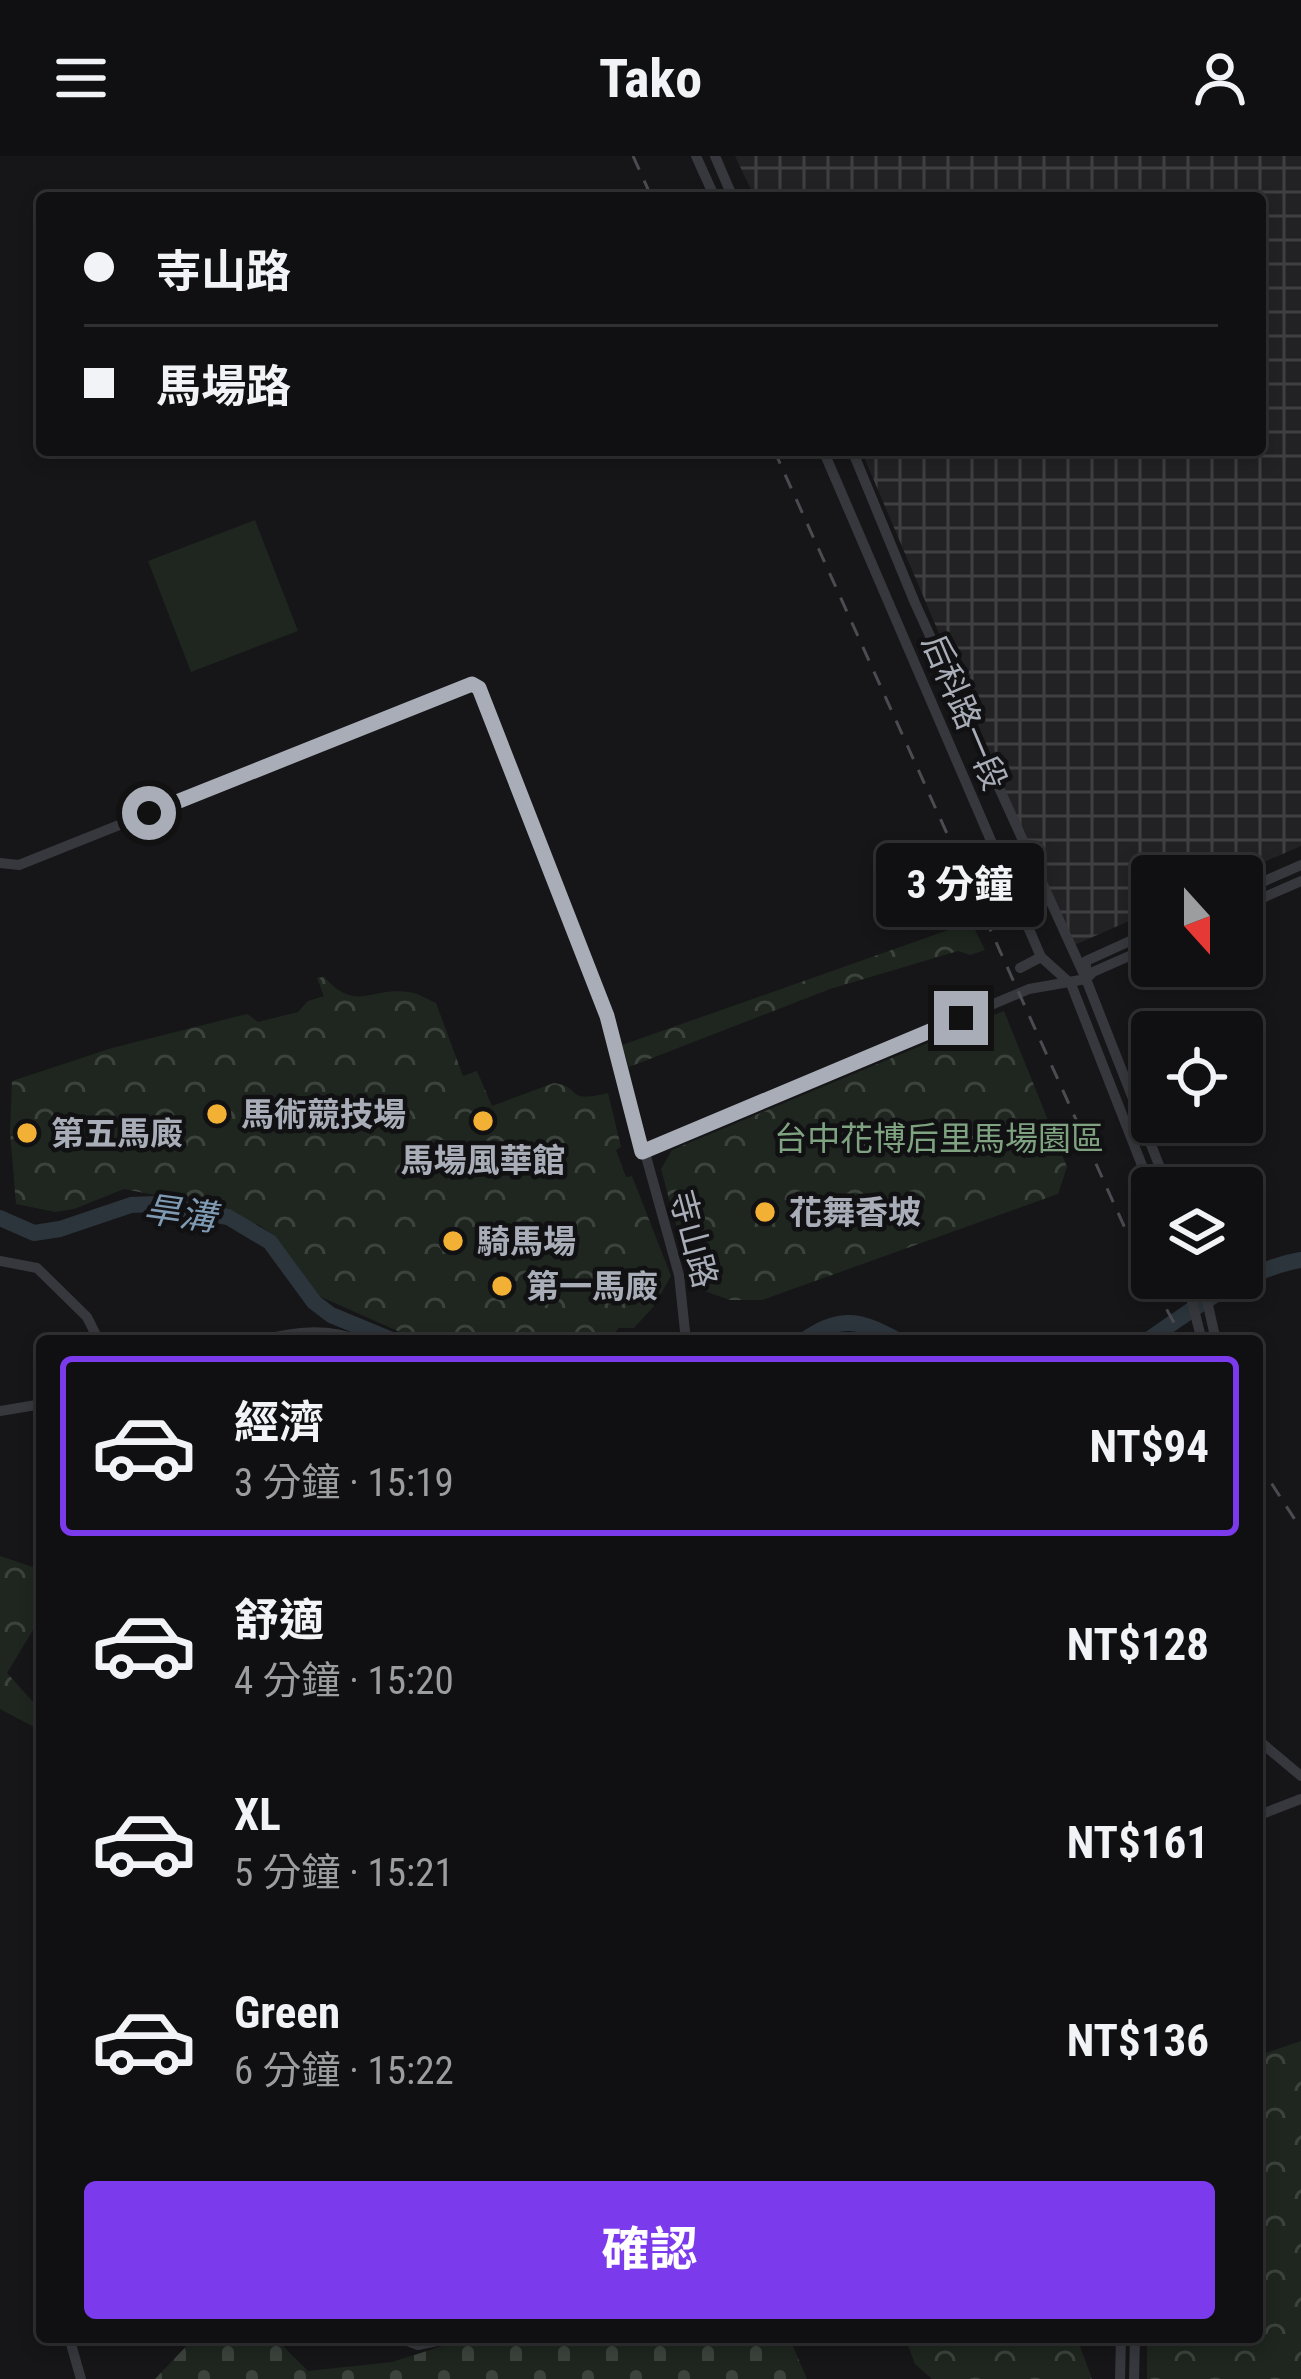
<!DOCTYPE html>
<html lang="zh-TW">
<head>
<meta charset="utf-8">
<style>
	:root { --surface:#101012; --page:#1e1e20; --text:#f1f3f6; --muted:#9c9d9f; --line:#303032; --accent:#7c3aed }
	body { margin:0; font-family:"Roboto Condensed","Noto Sans TC",sans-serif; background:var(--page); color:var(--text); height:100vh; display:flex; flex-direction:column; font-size:45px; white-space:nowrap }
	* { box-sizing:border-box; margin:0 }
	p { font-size:39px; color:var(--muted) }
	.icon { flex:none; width:66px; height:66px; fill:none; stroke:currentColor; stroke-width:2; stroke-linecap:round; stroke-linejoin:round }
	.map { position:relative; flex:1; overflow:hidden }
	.details { position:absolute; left:36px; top:1179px; width:1227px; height:1008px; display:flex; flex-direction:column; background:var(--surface); border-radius:12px; box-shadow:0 6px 18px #0003,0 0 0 3px var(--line) }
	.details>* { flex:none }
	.banner { position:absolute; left:36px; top:36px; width:1230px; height:264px; border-radius:12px; box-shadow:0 6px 18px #0003,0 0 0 3px var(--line); display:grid; align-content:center; height:264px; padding:0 48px; background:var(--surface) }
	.needle { width:78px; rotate:159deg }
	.tools { position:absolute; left:1131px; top:699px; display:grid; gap:24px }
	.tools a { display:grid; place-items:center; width:132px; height:132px; border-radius:12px; background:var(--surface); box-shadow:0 6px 18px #0003,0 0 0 3px var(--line); font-size:60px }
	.end { position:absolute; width:54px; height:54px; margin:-27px; border:15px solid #a8adb8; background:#111; box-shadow:0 0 0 6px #111 }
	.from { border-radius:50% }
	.bubble { position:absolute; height:84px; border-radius:12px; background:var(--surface); box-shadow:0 6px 18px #0003,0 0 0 3px var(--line); font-size:39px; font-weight:700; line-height:84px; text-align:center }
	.banner b { display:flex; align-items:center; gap:42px; height:114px; font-size:45px }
	.banner b+b { border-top:3px solid var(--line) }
	.banner i { width:30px; height:30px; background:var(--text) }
	ul { padding:21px 0 0; list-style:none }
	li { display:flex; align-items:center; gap:36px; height:180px; margin:0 24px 18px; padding:0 24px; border:6px solid transparent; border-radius:12px }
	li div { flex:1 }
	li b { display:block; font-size:45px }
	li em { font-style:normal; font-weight:700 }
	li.selected { border-color:var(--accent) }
	li>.icon { width:108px; height:108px; stroke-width:1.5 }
	.action { display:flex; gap:24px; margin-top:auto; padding:24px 48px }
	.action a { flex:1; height:138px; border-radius:12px; background:var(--accent); color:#fff; font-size:48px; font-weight:700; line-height:138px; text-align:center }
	header { display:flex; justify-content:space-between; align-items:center; height:156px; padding:0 48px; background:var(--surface); font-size:54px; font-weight:700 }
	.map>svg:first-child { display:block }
</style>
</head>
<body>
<header><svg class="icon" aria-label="menu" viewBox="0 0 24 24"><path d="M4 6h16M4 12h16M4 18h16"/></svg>Tako<svg class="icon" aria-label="person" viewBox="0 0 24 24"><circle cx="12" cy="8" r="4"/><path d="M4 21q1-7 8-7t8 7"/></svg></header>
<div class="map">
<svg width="1301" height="2223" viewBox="0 0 1301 2223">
	<defs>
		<pattern id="industrial-grid" width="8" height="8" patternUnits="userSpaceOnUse" patternTransform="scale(3)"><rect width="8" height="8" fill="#222225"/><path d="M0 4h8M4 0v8" fill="none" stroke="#3f3f43"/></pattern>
		<pattern id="forest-crowns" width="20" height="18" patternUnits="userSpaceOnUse" patternTransform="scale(3)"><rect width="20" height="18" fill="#1e261f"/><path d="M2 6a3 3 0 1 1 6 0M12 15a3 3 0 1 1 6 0" fill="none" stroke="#3c433d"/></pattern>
		<pattern id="cemetery-stones" width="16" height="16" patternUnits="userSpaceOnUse" patternTransform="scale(3)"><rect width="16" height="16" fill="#1e261f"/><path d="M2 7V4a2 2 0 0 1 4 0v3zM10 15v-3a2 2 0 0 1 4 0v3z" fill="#3c433d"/></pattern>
	</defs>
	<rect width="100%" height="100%" fill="#161618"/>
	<path fill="url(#industrial-grid)" d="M735 0H1301V690L1232 720H1152V755L1072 790 1065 788 1009 663 995 609 861 294H1260V42H755Z"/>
	<path fill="#1e261f" d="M255 364 298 475 191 516 148 405Z"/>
	<path fill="url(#forest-crowns)" d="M971 766 985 794 970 799 958 795 830 833 629 911 622 889Z
		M324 821C357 857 370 831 408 836 418 837 427 843 436 847L463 920 477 915 492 950 554 927C583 931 564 948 608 937L621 991 616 994 626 1021 632 1020 671 1120 654 1150 634 1172H619L609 1183 599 1185H420L319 1140 276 1081 259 1069 211 1050 124 1033 74 1053 55 1056 16 1048 10 976 12 925 112 892 247 858 258 866 298 856 308 845 324 840 317 822Z
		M1004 855 1067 1011 1058 1038 762 1144H730L693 1131 661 1013 672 994Z
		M0 1400 33 1411 42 1404V1459L7 1517 42 1556V1582L38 1573 0 1553Z
		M1301 1885V2223H1147V2181H1257V1900Z
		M905 2181H1081L1078 2185 1092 2223H932L915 2208Z"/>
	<path fill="url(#cemetery-stones)" d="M195 2181H274L308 2215 392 2206 471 2181H789L807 2223H155Z"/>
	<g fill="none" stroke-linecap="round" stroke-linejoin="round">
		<path stroke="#2c353c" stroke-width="16" d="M0 1062 34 1077 60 1073 131 1049 155 1048 228 1061 270 1086 314 1146 331 1159 394 1185
			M803 1185C840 1158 861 1164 899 1185
			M1147 1185C1192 1153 1246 1113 1301 1104"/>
		<path stroke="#37383d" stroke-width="10" d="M696 0 715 42
			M715 0 733 42
			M823 294 1041 801 1071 828 1152 1035
			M852 294 915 447 1086 823 1168 1032
			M0 707 19 709 472 528 479 532 607 860 679 1119 686 1185
			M1242 735 1301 709
			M1242 751 1301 725
			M1020 812 1041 801
			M1086 819V805L1152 775
			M642 996 1029 833 1086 823 1093 816 1152 790
			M0 1105 37 1112 87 1161 99 1185
			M1186 1122 1202 1185
			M1202 1122 1216 1185
			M257 1185C294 1176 325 1171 361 1185
			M0 1255 42 1248
			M1257 1583 1301 1620
			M1257 1660 1301 1643
			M42 2048 38 2070 42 2136
			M69 2181 81 2223
			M397 2181 418 2189 456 2181
			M1120 2223 1121 2181
			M1134 2223 1135 2181"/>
		<path stroke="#4a4c52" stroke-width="3" stroke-dasharray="15 12" stroke-linecap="butt" d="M633 0 652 42
			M774 294 1138 1101 1184 1185
			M1257 1305 1301 1373"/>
	</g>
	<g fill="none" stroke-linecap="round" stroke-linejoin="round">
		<path stroke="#a8adb8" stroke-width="15" d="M149 657 472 528 479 532 607 860 642 996 961 862"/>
	</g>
	<g fill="#f2b134" stroke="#111113" stroke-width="4.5">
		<circle cx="217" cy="958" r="12"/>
		<circle cx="483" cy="965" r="12"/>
		<circle cx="27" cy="977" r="12"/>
		<circle cx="765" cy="1056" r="12"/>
		<circle cx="453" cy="1085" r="12"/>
		<circle cx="502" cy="1130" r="12"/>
	</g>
	<g text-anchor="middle" stroke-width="9" stroke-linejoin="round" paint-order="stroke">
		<g font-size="33" fill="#a8adb8" stroke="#111113">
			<text transform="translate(965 556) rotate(67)" y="12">后科路一段</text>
			<text transform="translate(694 1083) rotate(75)" y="12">寺山路</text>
		</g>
		<g font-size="33" font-weight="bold" fill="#a8adb8" stroke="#111113" text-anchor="start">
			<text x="241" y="970">馬術競技場</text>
			<text x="51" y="989">第五馬廄</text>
			<text x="483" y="1016" text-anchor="middle">馬場風華館</text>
			<text x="789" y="1068">花舞香坡</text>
			<text x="477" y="1097">騎馬場</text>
			<text x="526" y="1142">第一馬廄</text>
		</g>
		<g font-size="33" fill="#7fa381" stroke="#111113">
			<text x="939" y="994">台中花博后里馬場園區</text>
		</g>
		<g font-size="36" font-style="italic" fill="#7f9bb3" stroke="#111113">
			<text transform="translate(180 1057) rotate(8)" y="13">旱溝</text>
		</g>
	</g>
</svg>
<div class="tools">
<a><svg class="needle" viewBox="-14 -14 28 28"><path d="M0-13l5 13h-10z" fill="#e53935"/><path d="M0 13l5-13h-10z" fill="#9c9d9f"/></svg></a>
<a><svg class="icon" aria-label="locate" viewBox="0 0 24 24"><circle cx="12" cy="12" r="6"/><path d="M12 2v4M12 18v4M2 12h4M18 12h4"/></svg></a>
<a><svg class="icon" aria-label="layers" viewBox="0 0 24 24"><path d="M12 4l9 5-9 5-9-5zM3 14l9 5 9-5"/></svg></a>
</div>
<i class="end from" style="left:149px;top:657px"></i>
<i class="end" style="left:961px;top:862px"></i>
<div class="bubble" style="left:876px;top:687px;width:168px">3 分鐘</div>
<div class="banner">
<b><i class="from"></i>寺山路</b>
<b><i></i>馬場路</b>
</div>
<section class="details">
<ul>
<li class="selected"><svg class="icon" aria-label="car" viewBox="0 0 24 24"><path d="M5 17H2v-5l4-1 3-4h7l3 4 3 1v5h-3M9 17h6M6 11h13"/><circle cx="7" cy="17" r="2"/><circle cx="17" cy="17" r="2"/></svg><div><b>經濟</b><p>3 分鐘 · 15:19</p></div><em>NT$94</em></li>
<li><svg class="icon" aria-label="car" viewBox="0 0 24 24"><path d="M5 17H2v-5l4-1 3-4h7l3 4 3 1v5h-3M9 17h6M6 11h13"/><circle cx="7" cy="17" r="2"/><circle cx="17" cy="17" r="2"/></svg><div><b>舒適</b><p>4 分鐘 · 15:20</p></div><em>NT$128</em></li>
<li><svg class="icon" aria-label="car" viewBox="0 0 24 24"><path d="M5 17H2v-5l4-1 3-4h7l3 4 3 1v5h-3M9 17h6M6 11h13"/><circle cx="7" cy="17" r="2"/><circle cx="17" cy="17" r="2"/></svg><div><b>XL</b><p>5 分鐘 · 15:21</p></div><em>NT$161</em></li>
<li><svg class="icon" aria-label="car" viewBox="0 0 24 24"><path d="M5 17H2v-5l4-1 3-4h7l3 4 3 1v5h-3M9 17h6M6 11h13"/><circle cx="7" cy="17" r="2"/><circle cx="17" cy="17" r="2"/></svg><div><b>Green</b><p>6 分鐘 · 15:22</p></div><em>NT$136</em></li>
</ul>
<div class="action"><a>確認</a></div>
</section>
</div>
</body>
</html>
